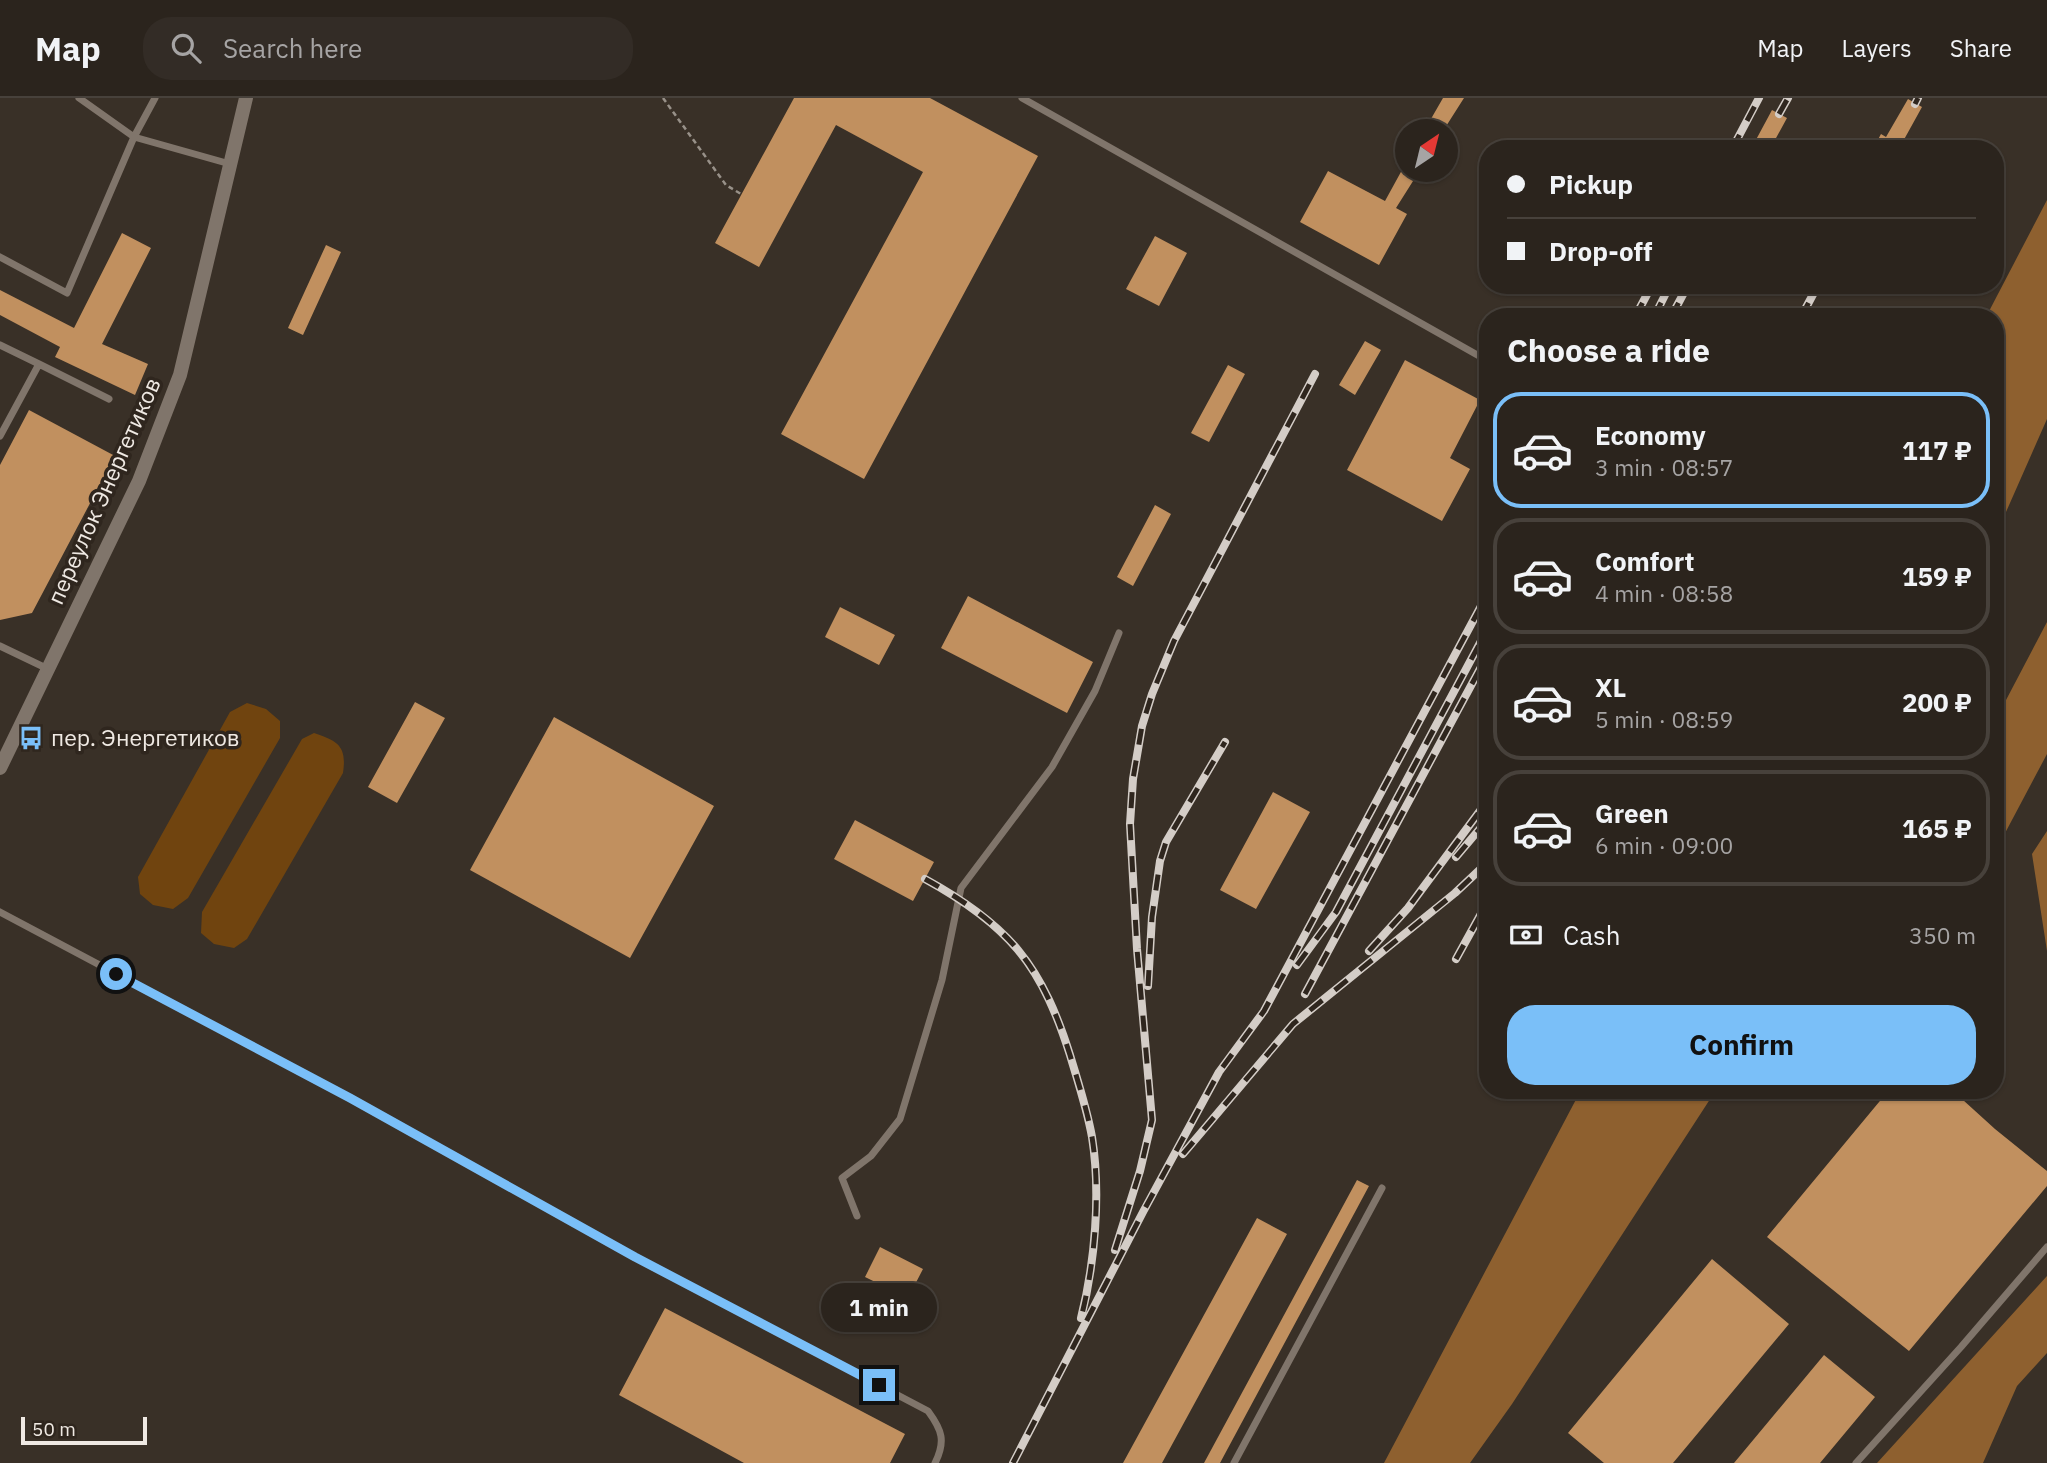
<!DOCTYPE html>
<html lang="en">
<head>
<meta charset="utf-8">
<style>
	:root { --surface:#2b241d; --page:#332c26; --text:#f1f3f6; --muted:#a6a4a4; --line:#47413b; --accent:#7abff8 }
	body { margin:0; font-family:"IBM Plex Sans",sans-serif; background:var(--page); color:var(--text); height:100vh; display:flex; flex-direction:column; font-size:26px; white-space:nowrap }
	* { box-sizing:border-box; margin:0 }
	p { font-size:23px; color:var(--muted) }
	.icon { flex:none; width:38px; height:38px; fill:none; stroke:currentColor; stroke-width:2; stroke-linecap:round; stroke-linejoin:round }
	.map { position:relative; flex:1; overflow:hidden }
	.sheet { position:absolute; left:1479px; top:210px; width:525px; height:791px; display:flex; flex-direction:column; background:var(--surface); border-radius:28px; box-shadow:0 2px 5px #0004,0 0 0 2px var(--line) }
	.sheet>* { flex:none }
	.banner { position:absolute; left:1479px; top:42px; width:525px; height:154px; border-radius:28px; box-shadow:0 2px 5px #0004,0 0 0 2px var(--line); display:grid; align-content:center; height:154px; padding:0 28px; background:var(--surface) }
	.needle { width:46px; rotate:35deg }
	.buttons { position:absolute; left:1395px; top:21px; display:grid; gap:14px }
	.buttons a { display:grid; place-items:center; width:63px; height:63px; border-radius:50%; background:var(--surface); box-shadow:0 2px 5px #0004,0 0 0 2px var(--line); font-size:35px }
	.scale { position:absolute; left:21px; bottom:18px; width:126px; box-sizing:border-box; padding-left:7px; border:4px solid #efe9e3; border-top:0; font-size:19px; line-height:24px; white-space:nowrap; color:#efe9e3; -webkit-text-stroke:5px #2f261e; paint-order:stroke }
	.end { position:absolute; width:32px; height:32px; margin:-16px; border:9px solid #7abff8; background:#111; box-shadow:0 0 0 4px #111 }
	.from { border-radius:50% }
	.bubble { position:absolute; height:49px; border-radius:24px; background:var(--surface); box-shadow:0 2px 5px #0004,0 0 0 2px var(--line); font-size:23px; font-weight:700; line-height:49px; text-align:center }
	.banner b { display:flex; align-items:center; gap:24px; height:66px; font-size:26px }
	.banner b+b { border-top:2px solid var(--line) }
	.banner i { width:18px; height:18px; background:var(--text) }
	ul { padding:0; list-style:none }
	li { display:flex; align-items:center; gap:21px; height:116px; margin:0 14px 10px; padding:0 14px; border:4px solid var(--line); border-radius:28px }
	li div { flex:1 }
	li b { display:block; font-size:26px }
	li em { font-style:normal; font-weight:700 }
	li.on { border-color:var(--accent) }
	li>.icon { width:63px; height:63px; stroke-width:1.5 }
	h2 { padding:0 28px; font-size:32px; line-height:84px }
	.pay { display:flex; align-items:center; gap:18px; height:77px; padding:0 28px; font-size:26px }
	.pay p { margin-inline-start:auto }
	.button { display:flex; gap:14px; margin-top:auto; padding:14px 28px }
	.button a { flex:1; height:80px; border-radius:28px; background:var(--accent); color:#111; font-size:28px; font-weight:700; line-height:80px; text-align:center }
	header { display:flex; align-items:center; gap:42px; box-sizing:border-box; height:98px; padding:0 35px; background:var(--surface); border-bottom:2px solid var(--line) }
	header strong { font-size:33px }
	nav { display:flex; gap:38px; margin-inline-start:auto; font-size:24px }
	.search { width:490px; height:63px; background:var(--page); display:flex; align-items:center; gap:18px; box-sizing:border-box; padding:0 24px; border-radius:28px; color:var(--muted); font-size:26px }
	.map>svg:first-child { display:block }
</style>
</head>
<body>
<header>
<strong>Map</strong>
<div class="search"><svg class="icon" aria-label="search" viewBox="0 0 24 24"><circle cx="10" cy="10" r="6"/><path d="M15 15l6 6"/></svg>Search here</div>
<nav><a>Map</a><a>Layers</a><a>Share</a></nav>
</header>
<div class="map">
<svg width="2047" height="1365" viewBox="0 0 2047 1365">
	<rect width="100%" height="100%" fill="#393027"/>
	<path fill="#8e602f" d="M2047 102V321L1995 439V219H1986Z
		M2047 524V656L1995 754V623Z
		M2047 733V853L2032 756Z
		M1581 992H1716L1512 1306 1470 1365H1384Z
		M2047 1178V1255L2017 1288 1983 1365H1877Z"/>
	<path fill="#70440f" d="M247 605 266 611 280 623V640L188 800 173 811 153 807 140 796 138 779 230 614Z
		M314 635C338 643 347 648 343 675L247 841 234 850 214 846 201 835 202 814 302 641Z"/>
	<path fill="#c1905f" d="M794 0H930L1038 58 864 381 781 336 923 74 836 27 759 169 715 145Z
		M1443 0H1464L1443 33H1424Z
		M1908 1 1922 9 1901 47 1907 51H1873L1881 36 1886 39Z
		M1772 12 1787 20 1770 51H1751Z
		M1402 72H1420L1396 110 1407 116 1379 167 1300 124 1328 73 1385 103Z
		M122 135 151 150 102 246 148 266 135 297 55 259 60 249 0 217V192L74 230Z
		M1155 138 1187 155 1159 208 1126 191Z
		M326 147 341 154 303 237 288 230Z
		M1365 243 1381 252 1355 297 1339 287Z
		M1405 262 1480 302 1450 360 1470 371 1442 423 1347 372Z
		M1228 267 1245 276 1209 344 1191 335Z
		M29 312 115 358 32 515 0 522V367Z
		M1155 407 1171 416 1133 488 1117 479Z
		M968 498 1093 564 1067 615 941 550Z
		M840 509 895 537 879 567 825 539Z
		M415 604 445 620 397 705 368 689Z
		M554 619 714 708 630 860 470 772Z
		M1273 694 1310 714 1256 811 1220 792Z
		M855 722 934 764 913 803 834 761Z
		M1889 992H1952L1995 1031 2047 1073V1088L1909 1253 1767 1139Z
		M1357 1082 1369 1088 1220 1365H1204Z
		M1257 1120 1287 1136 1162 1365H1123Z
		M880 1149 923 1171 908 1200 865 1179Z
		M1712 1161 1789 1226 1673 1365H1604L1568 1335Z
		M665 1210 905 1336 890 1365H744L619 1297Z
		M1824 1257 1875 1299 1820 1365H1734Z"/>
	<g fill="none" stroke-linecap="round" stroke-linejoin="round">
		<path stroke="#989189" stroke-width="2.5" stroke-dasharray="5 3.5" stroke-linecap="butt" d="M663 0 726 87 741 96"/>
		<path stroke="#80756b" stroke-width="7" d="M155 0 134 39 230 66
			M1022 0 1488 263
			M0 159 67 195 134 39 79 0
			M0 247 39 266 0 338
			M39 266 109 301
			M0 548 48 571
			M0 814 350 1000 635 1159 928 1313C942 1332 946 1343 935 1365
			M857 1118 842 1080 871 1058 900 1021 942 882 961 790 1052 669 1095 593 1119 535
			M1234 1365 1382 1090
			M1856 1365 1961 1249 2047 1149"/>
		<path stroke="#80756b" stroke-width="14" d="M0 670 139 383 180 277 246 0"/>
		<g stroke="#d4cdc7" stroke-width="8">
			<path id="rail" d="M1915 6 1918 0
				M1779 16 1788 0
				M1732 51 1759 0
				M1635 219 1652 187
				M1654 219 1670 187
				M1671 219 1688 187
				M1801 219 1818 187
				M1456 759 1488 721
				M925 781C958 799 993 822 1018 852 1043 882 1058 919 1070 957 1078 984 1087 1011 1092 1039 1101 1095 1095 1165 1081 1220
				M1369 853 1408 810 1488 702
				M1456 861 1488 803
				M1297 867 1336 814 1488 530
				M1148 888 1152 819 1160 763 1166 744 1225 644
				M1305 896 1488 556
				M1183 1056 1293 926 1455 795 1488 764
				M1115 1152 1140 1073 1152 1022 1137 851 1130 726 1133 681 1142 628 1152 596 1174 543 1315 276
				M1013 1365 1143 1114 1219 974 1264 913 1488 495"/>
		</g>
		<use href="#rail" stroke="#2f261e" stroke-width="5" stroke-dasharray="16" stroke-linecap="butt"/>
	</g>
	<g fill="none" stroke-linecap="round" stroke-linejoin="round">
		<path stroke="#7abff8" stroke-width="9" d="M116 876 350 1000 635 1159 879 1287"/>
	</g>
	<defs>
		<g id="bus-bare" transform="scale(1.89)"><path d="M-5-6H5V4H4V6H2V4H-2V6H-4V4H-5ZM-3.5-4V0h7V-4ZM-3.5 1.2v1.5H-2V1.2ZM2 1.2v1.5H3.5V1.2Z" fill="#7abff8" stroke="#2f261e" stroke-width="2.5" paint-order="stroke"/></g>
	</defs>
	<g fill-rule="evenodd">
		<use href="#bus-bare" x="31" y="640"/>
	</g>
	<g text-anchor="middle" stroke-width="7" stroke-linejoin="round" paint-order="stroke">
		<g font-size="23" fill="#efe9e3" stroke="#2f261e">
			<text transform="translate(104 393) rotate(-66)" y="8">переулок Энергетиков</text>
		</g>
		<g font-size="23" fill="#efe9e3" stroke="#2f261e" text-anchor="start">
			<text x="51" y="648">пер. Энергетиков</text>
		</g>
	</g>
</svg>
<div class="buttons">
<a><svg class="needle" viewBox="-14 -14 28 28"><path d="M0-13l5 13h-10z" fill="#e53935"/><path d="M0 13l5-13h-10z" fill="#a6a4a4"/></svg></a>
</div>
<div class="scale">50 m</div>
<i class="end from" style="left:116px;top:876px"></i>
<i class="end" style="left:879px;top:1287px"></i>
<div class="bubble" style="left:821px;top:1185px;width:116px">1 min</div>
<div class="banner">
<b><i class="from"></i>Pickup</b>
<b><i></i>Drop-off</b>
</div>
<section class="sheet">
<h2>Choose a ride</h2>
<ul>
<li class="on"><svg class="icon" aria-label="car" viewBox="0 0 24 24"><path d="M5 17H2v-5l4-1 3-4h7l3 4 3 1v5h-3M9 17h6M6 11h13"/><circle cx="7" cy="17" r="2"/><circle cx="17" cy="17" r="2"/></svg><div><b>Economy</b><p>3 min · 08:57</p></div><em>117 ₽</em></li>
<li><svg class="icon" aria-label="car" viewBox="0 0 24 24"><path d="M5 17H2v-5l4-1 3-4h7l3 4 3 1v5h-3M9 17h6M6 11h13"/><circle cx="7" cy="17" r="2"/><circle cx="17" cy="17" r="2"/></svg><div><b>Comfort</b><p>4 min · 08:58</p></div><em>159 ₽</em></li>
<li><svg class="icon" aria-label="car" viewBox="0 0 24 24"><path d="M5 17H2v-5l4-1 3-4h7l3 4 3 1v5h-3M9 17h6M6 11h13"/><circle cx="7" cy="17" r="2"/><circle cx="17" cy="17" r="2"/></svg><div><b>XL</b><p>5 min · 08:59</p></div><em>200 ₽</em></li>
<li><svg class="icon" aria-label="car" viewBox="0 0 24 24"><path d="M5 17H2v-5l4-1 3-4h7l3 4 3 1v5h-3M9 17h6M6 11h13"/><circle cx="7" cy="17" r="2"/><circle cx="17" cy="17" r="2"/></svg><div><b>Green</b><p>6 min · 09:00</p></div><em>165 ₽</em></li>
</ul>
<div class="pay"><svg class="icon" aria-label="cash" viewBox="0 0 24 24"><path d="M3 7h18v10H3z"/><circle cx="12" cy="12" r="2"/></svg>Cash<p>350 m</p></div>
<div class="button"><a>Confirm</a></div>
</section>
</div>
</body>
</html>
